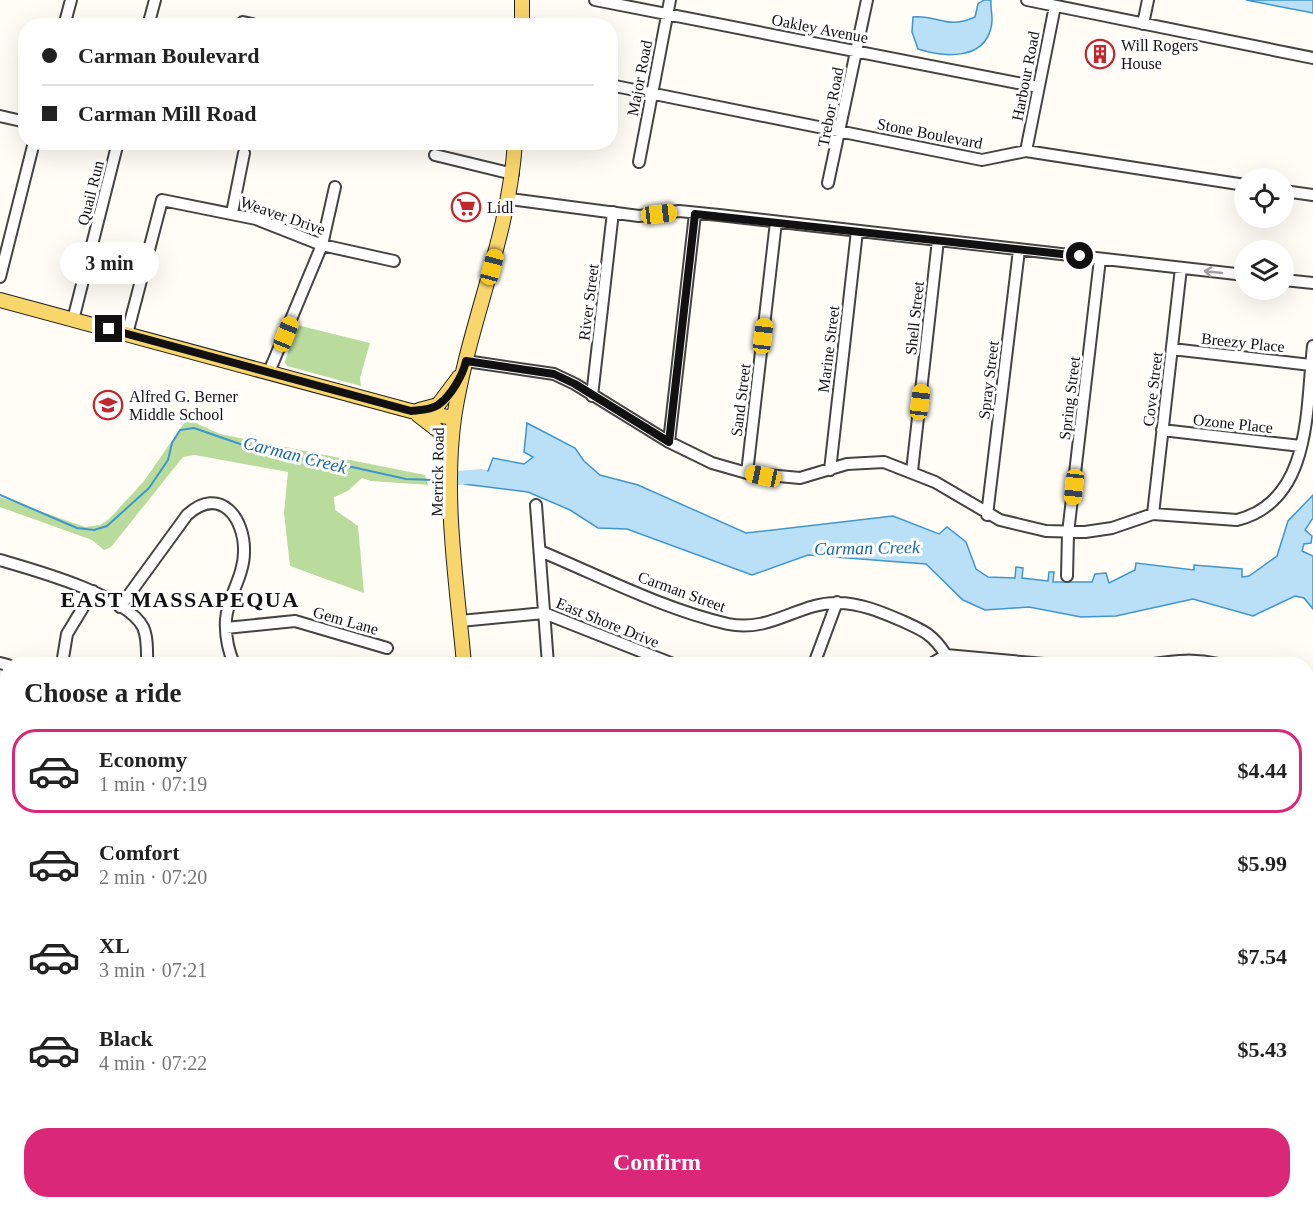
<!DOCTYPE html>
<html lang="en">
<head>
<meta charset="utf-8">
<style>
	:root { --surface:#fff; --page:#f2f2f2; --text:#222; --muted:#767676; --line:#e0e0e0; --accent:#db2777 }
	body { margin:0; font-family:Georgia,serif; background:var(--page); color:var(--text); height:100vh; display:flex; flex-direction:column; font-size:22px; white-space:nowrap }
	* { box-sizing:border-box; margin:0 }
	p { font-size:20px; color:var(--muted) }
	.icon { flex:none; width:33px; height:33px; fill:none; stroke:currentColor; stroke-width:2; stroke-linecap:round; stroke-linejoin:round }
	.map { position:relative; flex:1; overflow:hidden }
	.sheet { position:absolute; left:0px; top:657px; width:1314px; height:552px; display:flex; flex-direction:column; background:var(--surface); border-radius:24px 24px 0 0; box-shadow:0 6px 24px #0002 }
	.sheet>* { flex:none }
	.top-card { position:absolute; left:18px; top:18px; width:600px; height:132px; border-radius:24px; box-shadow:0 6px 24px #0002; display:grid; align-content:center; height:132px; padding:0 24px; background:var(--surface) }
	.fabs { position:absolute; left:1234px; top:168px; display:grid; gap:12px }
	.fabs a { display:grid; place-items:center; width:60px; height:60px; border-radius:50%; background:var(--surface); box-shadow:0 6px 24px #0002; font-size:30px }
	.end { position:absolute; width:27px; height:27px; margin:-14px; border:8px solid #111; background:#fff; box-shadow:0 0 0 3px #fff }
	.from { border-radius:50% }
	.bubble { position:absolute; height:42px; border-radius:21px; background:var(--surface); box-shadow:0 6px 24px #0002; font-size:20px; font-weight:700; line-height:42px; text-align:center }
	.car { position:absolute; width:18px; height:36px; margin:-18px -9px; border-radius:8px; box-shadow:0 0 4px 2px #0007; background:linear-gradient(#f5c518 24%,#345 0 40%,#f5c518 0 76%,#345 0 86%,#f5c518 0) }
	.top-card b { display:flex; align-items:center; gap:21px; height:57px; font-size:22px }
	.top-card b+b { border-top:2px solid var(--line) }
	.top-card i { width:15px; height:15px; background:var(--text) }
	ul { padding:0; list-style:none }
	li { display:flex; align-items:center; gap:18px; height:84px; margin:0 12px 9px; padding:0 12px; border:3px solid transparent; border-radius:24px }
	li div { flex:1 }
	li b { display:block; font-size:22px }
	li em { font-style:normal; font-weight:700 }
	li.current { border-color:var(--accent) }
	li>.icon { width:54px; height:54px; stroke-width:1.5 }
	h2 { padding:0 24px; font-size:27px; line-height:72px }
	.primary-button { display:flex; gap:12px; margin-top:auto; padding:12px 24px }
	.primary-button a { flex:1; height:69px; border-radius:24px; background:var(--accent); color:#fff; font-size:24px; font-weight:700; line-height:69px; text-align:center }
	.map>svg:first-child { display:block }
</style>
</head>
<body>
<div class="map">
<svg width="1313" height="1209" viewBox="0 0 1313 1209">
	<rect width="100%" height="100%" fill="#fffdf5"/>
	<path fill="#d5ebbd" d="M0 964 8 967V1202H491L492 1209H0Z
		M1148 1202H1276L1300 1209H1145Z"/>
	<path fill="#b9dc9c" d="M297 325 370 343 360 378 361 386 287 366 285 362Z
		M187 419 220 434 425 475 428 485 371 481 362 478 348 491 334 497 335 510 358 526 364 593 290 566 284 513 288 472 195 455 183 457 111 547 104 550 92 540 0 507V497L85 527 100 525 109 519 144 481Z
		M0 972 8 974C8 1007 14 1164 0 1181Z"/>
	<path fill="#e6f2cf" d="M157 1202H273L279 1209H155Z"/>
	<path fill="#b9e0f7" stroke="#3f96cf" stroke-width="1.5" d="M984 0H991C990 10 994 18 991 28 983 61 943 57 918 49L912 32 913 17C940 15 945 30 975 17L978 4Z
		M1246 0H1313V13L1308 12Z
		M527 423 575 448 584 461 600 475 638 485 746 533 893 516 939 534 947 527 966 542 976 569 988 577 1015 578 1016 567 1023 568 1022 578 1048 581 1049 572H1054L1053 582H1092L1095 574 1106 573 1109 583 1135 570 1136 563 1194 570V565L1242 569V577L1249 576 1277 556 1288 521 1313 495V518L1305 530 1312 536 1311 543 1304 544 1302 551 1313 556V609L1304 598 1295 596 1253 616 1193 599 1116 616 1081 617 1029 607 985 610 963 600 926 564 808 555 752 575 627 529 598 528 570 510 528 492 464 484V472L488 471 493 458 524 464 533 457 524 452Z"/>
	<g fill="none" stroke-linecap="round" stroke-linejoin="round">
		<path stroke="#3f96cf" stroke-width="2" d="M0 495 77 528 94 530 107 526 149 488 168 460 172 443 180 430 194 428 243 445 268 450 285 457 308 458 335 468 352 467 406 479 433 480"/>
		<path stroke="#b9e0f7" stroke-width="14" d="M457 478 482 476"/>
		<g stroke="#444" stroke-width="14">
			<path id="minor" d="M595 0 1038 87
				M1027 0 1313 58
				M243 22 260 26
				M1143 24 1148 0
				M64 26 71 0
				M148 26 155 0
				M610 85 982 160 1026 151 1245 185
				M0 116 26 122
				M1026 151 1055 6
				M435 155 513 174
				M639 162 670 0
				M828 183 867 0
				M1284 191 1313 195
				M510 199 639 216 679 211 719 215 1245 275
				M232 213 244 153
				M0 277 34 142
				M1284 280 1313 283
				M73 320 118 142
				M127 334 162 200 256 219 322 245 394 261
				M1172 349 1311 365
				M466 361 554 374 575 384 669 442 712 463 747 473 800 478 847 464 884 462 935 482 1000 520 1046 531 1085 532 1112 528 1153 514 1237 520C1312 501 1306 409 1313 346
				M269 372 322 245 335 187
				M592 396 613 212
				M1162 430 1301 446
				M669 442 695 214
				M830 470 857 231
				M912 471 938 240
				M747 473 776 222
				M536 505 548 664
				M1153 514 1181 268
				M987 515 1019 250
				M540 551C600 576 663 609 728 624 771 633 799 602 838 603 860 603 881 612 900 620 922 630 932 633 946 655
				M0 560C34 570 126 595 143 627 148 638 147 653 147 664
				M1067 576 1068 533 1100 259
				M120 607 187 515C220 485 245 518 244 552 244 576 228 596 226 619 225 635 228 650 234 664
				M460 621 544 613 673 664
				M226 628 295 621 387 648
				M0 663 8 665
				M62 664 67 634 93 591
				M814 664 837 602
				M931 664 946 655 1044 664
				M1154 664C1177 660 1196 659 1219 664
				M1306 697 1313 699
				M1306 749 1313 731
				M0 791 8 793
				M0 876 8 879
				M1306 928 1313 930
				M0 961 8 963
				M1306 991 1313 974
				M589 1202 590 1209
				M760 1202 780 1209
				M1005 1202 1025 1209
				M1297 1202 1313 1207
				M871 1209 874 1202
				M1140 1209 1142 1202"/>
		</g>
		<g stroke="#222" stroke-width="16">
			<path id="major" d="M522 26V0
				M0 300 411 411 454 418
				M419 410 438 405 459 377
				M418 415 440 432 448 455
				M464 664C457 584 443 499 454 418 468 325 509 238 515 142
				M503 1202V1209"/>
		</g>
		<use href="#minor" stroke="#fff" stroke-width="10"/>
		<use href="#major" stroke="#f9d66b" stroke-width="14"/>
	</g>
	<defs><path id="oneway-shaft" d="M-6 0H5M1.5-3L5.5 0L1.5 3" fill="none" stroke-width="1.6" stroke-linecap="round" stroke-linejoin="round" transform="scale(1.5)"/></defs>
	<use stroke="#a0a0a0" href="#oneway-shaft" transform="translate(1213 272) rotate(-174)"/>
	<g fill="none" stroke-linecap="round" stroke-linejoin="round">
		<path stroke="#111" stroke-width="8" d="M109 329 411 411C420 410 431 410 438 405 451 396 463 375 466 361L554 374 575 384 669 442 695 214 1080 256"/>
	</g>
	<defs>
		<g id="building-ring" transform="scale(1.5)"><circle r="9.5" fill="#fff" stroke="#c4262e" stroke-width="1.5"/><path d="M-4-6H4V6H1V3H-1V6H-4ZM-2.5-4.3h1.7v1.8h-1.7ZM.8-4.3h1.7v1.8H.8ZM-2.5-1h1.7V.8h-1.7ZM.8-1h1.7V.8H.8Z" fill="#c4262e"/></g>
		<g id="supermarket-ring" transform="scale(1.5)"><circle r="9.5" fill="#fff" stroke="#c4262e" stroke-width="1.5"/><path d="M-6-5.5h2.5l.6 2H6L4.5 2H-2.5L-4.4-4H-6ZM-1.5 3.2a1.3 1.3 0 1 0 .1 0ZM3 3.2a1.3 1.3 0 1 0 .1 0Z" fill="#c4262e"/></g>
		<g id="school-ring" transform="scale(1.5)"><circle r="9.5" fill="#fff" stroke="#c4262e" stroke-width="1.5"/><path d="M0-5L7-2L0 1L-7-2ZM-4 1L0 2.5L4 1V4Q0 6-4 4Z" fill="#c4262e"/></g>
	</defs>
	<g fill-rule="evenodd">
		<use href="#building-ring" x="1100" y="54"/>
		<use href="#supermarket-ring" x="466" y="207"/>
		<use href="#school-ring" x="108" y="405"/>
	</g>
	<g text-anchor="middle" stroke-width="6" stroke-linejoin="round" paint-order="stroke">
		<g font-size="16" fill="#111" stroke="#fff">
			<text transform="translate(820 28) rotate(11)" y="6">Oakley Avenue</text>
			<text transform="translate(1025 76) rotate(-79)" y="6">Harbour Road</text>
			<text transform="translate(639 78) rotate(-79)" y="6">Major Road</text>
			<text transform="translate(830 107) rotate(-79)" y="6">Trebor Road</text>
			<text transform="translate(930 133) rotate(11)" y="6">Stone Boulevard</text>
			<text transform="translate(90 193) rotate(-76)" y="6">Quail Run</text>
			<text transform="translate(283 215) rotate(19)" y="6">Weaver Drive</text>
			<text transform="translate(588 302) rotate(-83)" y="6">River Street</text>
			<text transform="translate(914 318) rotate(-84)" y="6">Shell Street</text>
			<text transform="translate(1243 342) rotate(6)" y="6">Breezy Place</text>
			<text transform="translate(828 349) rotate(-83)" y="6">Marine Street</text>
			<text transform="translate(988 380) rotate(-83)" y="6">Spray Street</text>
			<text transform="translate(1152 389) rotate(-83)" y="6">Cove Street</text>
			<text transform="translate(1069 398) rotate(-83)" y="6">Spring Street</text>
			<text transform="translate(740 400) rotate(-83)" y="6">Sand Street</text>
			<text transform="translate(1233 423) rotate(6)" y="6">Ozone Place</text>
			<text transform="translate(437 472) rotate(-89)" y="6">Merrick Road</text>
			<text transform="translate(682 591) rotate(20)" y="6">Carman Street</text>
			<text transform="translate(346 620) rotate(16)" y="6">Gem Lane</text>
			<text transform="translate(608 622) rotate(22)" y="6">East Shore Drive</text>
		</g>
		<g font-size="16" fill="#111" stroke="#fff" text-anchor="start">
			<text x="1121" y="51">Will Rogers<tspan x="1121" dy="18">House</tspan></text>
			<text x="487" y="213">Lidl</text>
			<text x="129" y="402">Alfred G. Berner<tspan x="129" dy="18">Middle School</tspan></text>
		</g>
		<g font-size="18" font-style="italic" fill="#1768a6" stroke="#fff">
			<text transform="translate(295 455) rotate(14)" y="6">Carman Creek</text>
			<text transform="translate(867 548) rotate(-1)" y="6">Carman Creek</text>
		</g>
		<g font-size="22" font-weight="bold" letter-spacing="1.5" fill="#111" stroke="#fff">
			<text x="180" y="607">EAST MASSAPEQUA</text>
		</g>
	</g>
</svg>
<div class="fabs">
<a><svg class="icon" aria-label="locate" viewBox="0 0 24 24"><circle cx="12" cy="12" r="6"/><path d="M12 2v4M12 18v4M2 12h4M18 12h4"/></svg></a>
<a><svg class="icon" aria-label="layers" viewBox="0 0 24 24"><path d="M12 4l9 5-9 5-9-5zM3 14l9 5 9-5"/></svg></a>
</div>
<i class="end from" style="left:1080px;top:256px"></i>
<i class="end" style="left:109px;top:329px"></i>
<div class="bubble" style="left:60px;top:242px;width:99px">3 min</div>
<i class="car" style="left:659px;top:214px;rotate:83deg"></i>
<i class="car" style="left:492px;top:267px;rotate:15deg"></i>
<i class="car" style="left:286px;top:334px;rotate:22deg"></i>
<i class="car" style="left:763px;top:336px;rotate:7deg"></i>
<i class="car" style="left:920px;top:402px;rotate:7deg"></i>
<i class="car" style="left:763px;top:476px;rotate:282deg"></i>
<i class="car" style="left:1074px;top:487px;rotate:186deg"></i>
<div class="top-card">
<b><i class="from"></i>Carman Boulevard</b>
<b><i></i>Carman Mill Road</b>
</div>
<section class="sheet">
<h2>Choose a ride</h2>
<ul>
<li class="current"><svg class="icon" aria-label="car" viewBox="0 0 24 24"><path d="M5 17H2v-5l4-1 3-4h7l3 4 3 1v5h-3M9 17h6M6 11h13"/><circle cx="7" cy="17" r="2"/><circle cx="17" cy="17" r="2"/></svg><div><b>Economy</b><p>1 min · 07:19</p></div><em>$4.44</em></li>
<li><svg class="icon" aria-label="car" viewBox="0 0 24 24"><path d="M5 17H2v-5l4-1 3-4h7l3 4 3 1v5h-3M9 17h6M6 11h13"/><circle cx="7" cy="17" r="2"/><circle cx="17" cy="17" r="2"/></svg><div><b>Comfort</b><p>2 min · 07:20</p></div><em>$5.99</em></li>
<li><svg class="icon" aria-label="car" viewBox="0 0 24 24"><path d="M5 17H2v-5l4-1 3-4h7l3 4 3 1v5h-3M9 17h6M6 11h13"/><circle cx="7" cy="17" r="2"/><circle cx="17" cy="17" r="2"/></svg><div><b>XL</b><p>3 min · 07:21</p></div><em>$7.54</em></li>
<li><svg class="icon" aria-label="car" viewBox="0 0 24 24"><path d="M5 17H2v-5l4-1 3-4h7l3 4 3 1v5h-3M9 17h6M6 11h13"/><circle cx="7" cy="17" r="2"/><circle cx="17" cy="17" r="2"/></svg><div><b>Black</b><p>4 min · 07:22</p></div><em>$5.43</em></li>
</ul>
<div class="primary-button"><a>Confirm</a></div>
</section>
</div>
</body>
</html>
